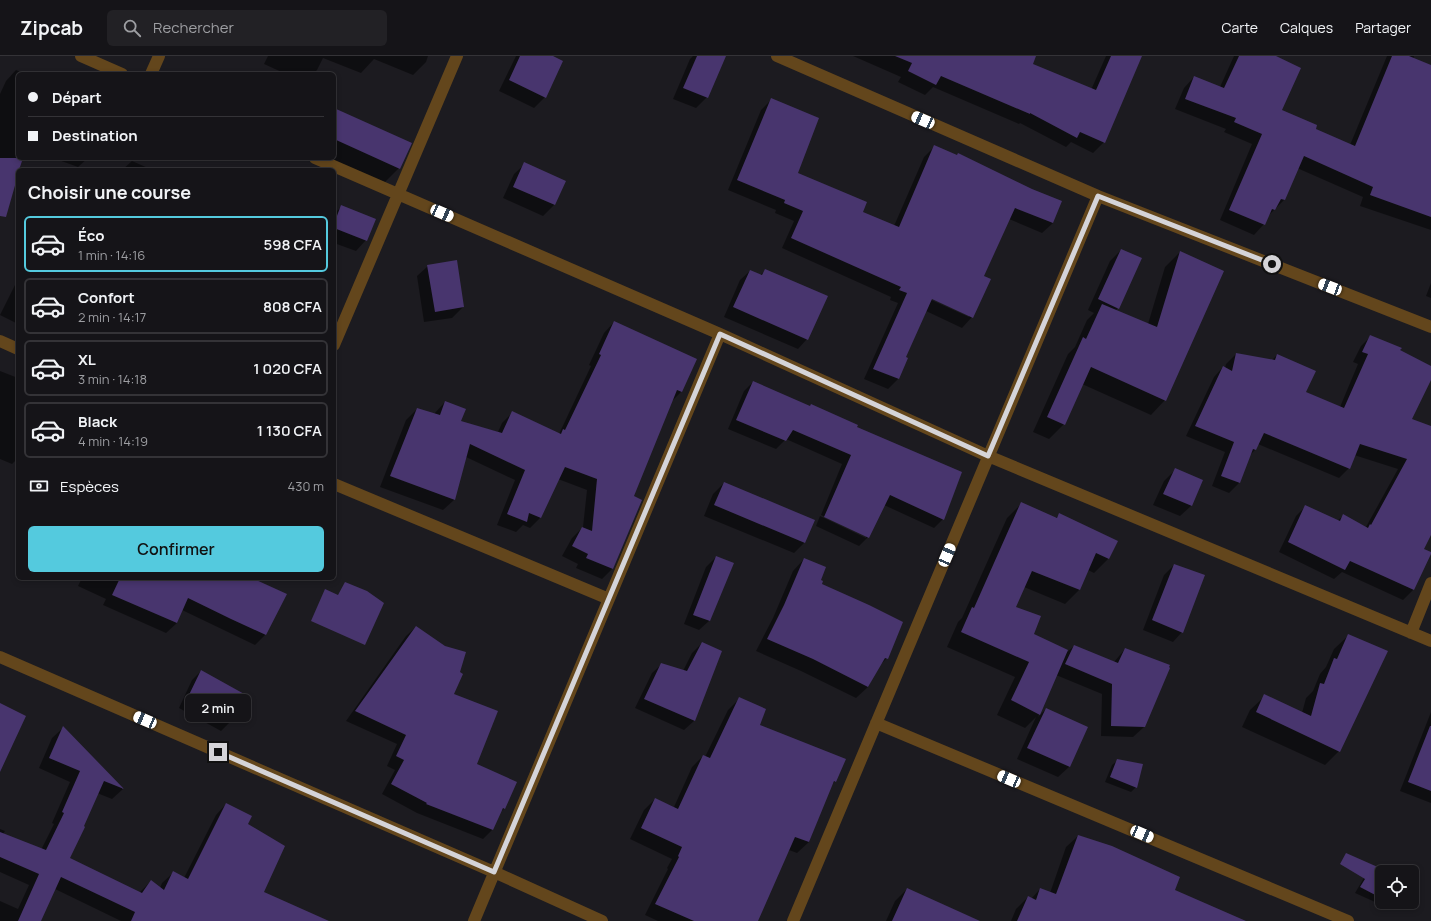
<!DOCTYPE html>
<html lang="fr">
<head>
<meta charset="utf-8">
<style>
	:root { --surface:#151418; --page:#222125; --text:#f1f3f6; --muted:#9d9ea2; --line:#343337; --accent:#54cade }
	body { margin:0; font-family:Manrope,sans-serif; background:var(--page); color:var(--text); height:100vh; display:flex; flex-direction:column; font-size:15px; white-space:nowrap }
	* { box-sizing:border-box; margin:0 }
	p { font-size:13px; color:var(--muted) }
	.icon { flex:none; width:22px; height:22px; fill:none; stroke:currentColor; stroke-width:2; stroke-linecap:round; stroke-linejoin:round }
	.map { position:relative; flex:1; overflow:hidden }
	.side { position:absolute; left:16px; top:112px; width:320px; height:412px; display:flex; flex-direction:column; background:var(--surface); border-radius:6px; box-shadow:0 2px 6px #0003,0 0 0 1px var(--line) }
	.side>* { flex:none }
	.top-card { position:absolute; left:16px; top:16px; width:320px; height:88px; border-radius:6px; box-shadow:0 2px 6px #0003,0 0 0 1px var(--line); display:grid; align-content:center; height:88px; padding:0 12px; background:var(--surface) }
	.controls { position:absolute; left:1375px; top:809px; display:grid; gap:8px }
	.controls a { display:grid; place-items:center; width:44px; height:44px; border-radius:6px; background:var(--surface); box-shadow:0 2px 6px #0003,0 0 0 1px var(--line); font-size:20px }
	.end { position:absolute; width:18px; height:18px; margin:-9px; border:5px solid #d5d4d8; background:#111; box-shadow:0 0 0 2px #111 }
	.from { border-radius:50% }
	.bubble { position:absolute; height:28px; border-radius:6px; background:var(--surface); box-shadow:0 2px 6px #0003,0 0 0 1px var(--line); font-size:13px; font-weight:600; line-height:28px; text-align:center }
	.car { position:absolute; width:12px; height:24px; margin:-12px -6px; border-radius:5px; box-shadow:0 0 3px 1px #0007; background:linear-gradient(#fff 24%,#345 0 40%,#fff 0 76%,#345 0 86%,#fff 0) }
	.top-card b { display:flex; align-items:center; gap:14px; height:38px; font-size:15px }
	.top-card b+b { border-top:1px solid var(--line) }
	.top-card i { width:10px; height:10px; background:var(--text) }
	ul { padding:0; list-style:none }
	li { display:flex; align-items:center; gap:12px; height:56px; margin:0 8px 6px; padding:0 4px; border:2px solid var(--line); border-radius:6px }
	li div { flex:1 }
	li b { display:block; font-size:15px }
	li em { font-style:normal; font-weight:600 }
	li.selected { border-color:var(--accent) }
	li>.icon { width:36px; height:36px; stroke-width:1.5 }
	h2 { padding:0 12px; font-size:18px; line-height:48px }
	.pay { display:flex; align-items:center; gap:10px; height:44px; padding:0 12px; font-size:15px }
	.pay p { margin-inline-start:auto }
	.cta { display:flex; gap:8px; margin-top:auto; padding:8px 12px }
	.cta a { flex:1; height:46px; border-radius:6px; background:var(--accent); color:#111; font-size:16px; font-weight:600; line-height:46px; text-align:center }
	header { display:flex; align-items:center; gap:24px; box-sizing:border-box; height:56px; padding:0 20px; background:var(--surface); border-bottom:1px solid var(--line) }
	header strong { font-size:19px }
	nav { display:flex; gap:22px; margin-inline-start:auto; font-size:14px }
	.search { width:280px; height:36px; background:var(--page); display:flex; align-items:center; gap:10px; box-sizing:border-box; padding:0 14px; border-radius:6px; color:var(--muted); font-size:15px }
	.map>svg:first-child { display:block }
</style>
</head>
<body>
<header>
<strong>Zipcab</strong>
<div class="search"><svg class="icon" aria-label="search" viewBox="0 0 24 24"><circle cx="10" cy="10" r="6"/><path d="M15 15l6 6"/></svg>Rechercher</div>
<nav><a>Carte</a><a>Calques</a><a>Partager</a></nav>
</header>
<div class="map">
<svg width="1431" height="865" viewBox="0 0 1431 865">
	<rect width="100%" height="100%" fill="#1c1b20"/>
	<path fill="#0007" fill-rule="evenodd" d="M268 0H428L426 6 413 19 374 3 361 17 323 2 317 14 313 18H286L264 8Z
		M516 0H550L545 41 534 52 499 35Z
		M693 0H720L707 41 696 52 673 43 690 3Z
		M853 0H1012L1091 34 1106 0H1141L1104 86 1093 97 1071 86 1066 91 1020 67 1019 68 933 31 925 39 898 26 901 21Z
		M1234 0H1274L1280 55 1314 73 1350 89 1387 0H1414L1413 3 1431 10V174L1360 150 1363 141 1297 112 1284 144 1268 160 1264 168 1254 179 1220 164 1252 88 1224 76 1226 73 1175 53 1184 32 1194 21 1220 31Z
		M16 14 25 18H18V102H22L18 115 0 136V38L6 25Z
		M771 44 797 118 861 156 894 170 924 101 935 90 1053 167 1042 177 1009 163 983 221 972 261 962 272 926 255 905 302 898 323 888 333 864 323 898 247 890 244 891 241 782 192 794 165 775 157 776 154 728 134 761 54ZM928 240 969 259V261L927 242Z
		M334 54 399 112 383 128 325 102H334Z
		M53 102H88L78 111Z
		M132 105 148 112 147 114H122Z
		M525 108 564 125 554 149 543 160 503 142 514 118Z
		M341 151 366 184 356 195 334 187V158Z
		M1121 194 1118 252 1115 255 1148 268 1165 211 1180 196 1165 344 1151 359 1082 328 1064 368 1049 383 1033 376 1068 298 1075 291 1087 264 1094 257 1088 254 1110 205Z
		M428 210 463 251 452 262 424 266 417 220Z
		M766 214 807 283 798 293 724 261 740 224 750 215 760 219Z
		M18 223V268L0 259Z
		M1431 227V242L1426 240Z
		M614 266 696 304 681 336 671 346 633 441 613 512 602 523 576 512 578 508 562 500 572 482 583 471 587 434 558 423 540 462 530 472 523 469 516 476 497 469 515 424 466 401 454 444 443 454 380 431 406 364 417 353 434 358 445 346 460 366 498 376 502 367 513 356 559 378 591 310 589 309 604 277Z
		M1371 280 1431 311V322L1410 364 1431 411V476L1423 493 1430 497 1413 534 1403 544 1342 516 1334 523 1279 496 1296 460 1305 451 1337 465 1343 460 1366 471 1398 413 1354 399 1349 412 1339 422 1258 388 1255 394 1250 399 1239 427 1229 437 1212 430 1225 396 1186 380 1214 321 1223 311 1225 312 1226 308 1236 298 1272 304 1277 299 1305 336 1340 351 1358 308 1353 306 1361 290Z
		M0 315 18 322V402L12 408 0 403Z
		M753 326 856 371 943 463 934 472 884 449 868 481 859 490 816 470 820 460 866 482V479L821 459 842 408 786 383 776 393 728 373 744 335Z
		M1175 414 1202 424 1191 450 1180 460 1153 449 1164 425Z
		M724 427 805 486 794 497 704 460 713 438Z
		M1021 448 1056 462 1059 459 1116 485 1108 503 1094 517 1088 514 1079 534 1065 548 1024 531 1015 551 1033 579 1065 598 1074 590 1114 606 1125 593 1144 671 1133 681 1101 680 1102 638 1056 619 1038 661 1046 653 1087 672 1069 711 1058 721 1017 703 1036 661 1025 672 997 659 1015 621 947 591 958 566 962 562 1007 462Z
		M716 501 732 507 709 565 699 574 684 568 706 511Z
		M804 503 820 525 821 529 887 602 878 611 868 631 856 642 801 615 756 595 773 562 793 515Z
		M1174 509 1182 576 1173 586 1143 574 1164 519Z
		M82 522H250L286 538 265 579 255 589 182 554 177 567 166 577 103 549 106 543 78 530Z
		M416 571 452 639 476 709 504 753 500 756 492 774 483 783 417 757 382 738 395 714 387 710 397 688 346 665 406 580Z
		M1349 579 1339 695 1325 709 1242 671 1250 654 1265 640 1302 657 1306 642 1313 635 1320 618 1326 611 1334 593Z
		M702 587 721 596 694 665 684 674 635 652 652 617 662 608 683 615 692 597Z
		M201 615 245 639 230 666 221 675 179 652 192 624Z
		M739 643 759 669 835 725 830 731 809 786 797 797 789 794 748 865H658L645 859 668 813 667 812 672 803 630 783 644 754 655 743 674 751 692 711 703 700 705 701 728 654Z
		M1431 656V747L1400 735Z
		M63 672 123 733 112 743 97 737 69 803 139 837 151 825 160 832 162 827 173 817 184 822 216 759 226 748 246 769 263 836 290 865H121L55 833 40 865H0V845L18 853 29 829 0 816V773L5 775 3 778 41 794 54 768 52 767 70 726 39 712 52 682Z
		M1118 704 1136 731 1131 736 1105 726 1112 709Z
		M1078 780 1173 834 1210 865H1011L1016 853 1028 841 1031 843 1040 833 1050 837 1066 791Z
		M1368 815 1387 816H1382V837L1380 841 1375 846 1355 837Z
		M907 833 979 865H886L895 845Z"/>
	<path fill="#48356e" d="M520 0H553L563 5 546 42 509 24Z
		M697 0H726L708 42 683 32Z
		M895 0H1036L1033 8 1096 34 1111 0H1142L1105 87 1080 76 1077 82 1030 57V58L941 20 936 29 908 15 912 7Z
		M1239 0H1276L1301 12 1282 54 1317 69 1316 73 1355 90 1392 0H1409L1431 9V161L1370 139 1373 131 1304 100 1285 144 1281 143 1275 154 1272 153 1265 169 1229 154 1262 78 1234 66 1236 62 1185 43 1194 20 1224 32Z
		M771 42 819 62 798 117 867 146 863 156 899 171 934 89 957 99 958 97 1032 133 1062 145 1053 167 1015 152 984 220 991 223 973 262 932 243 906 301 908 302 899 323 873 313 907 237 899 234 901 231 791 182 803 155 784 147 785 144 737 124Z
		M334 52 412 87 400 113 334 83Z
		M0 102H23L19 114H18V119L6 161 0 160Z
		M524 106 566 125 555 149 513 131Z
		M341 149 376 163 367 185 334 172V168Z
		M1121 193 1142 202 1119 253 1098 243Z
		M1180 195 1224 215 1166 345 1091 311 1065 369 1047 361 1083 281 1086 283 1102 248 1157 271Z
		M457 204 464 251 435 256 427 209Z
		M765 213 828 240 808 284 733 251 750 214 762 219Z
		M614 265 697 303 682 336 677 334 634 440 642 444 613 513 586 502 588 498 572 490 582 471 592 475 597 423 565 411 541 462 529 457 527 466 507 458 525 414 470 388 455 444 390 420 417 352 440 359 445 345 466 353 461 365 502 377 512 355 561 378 563 373 565 374 601 299 599 298Z
		M1370 279 1402 292 1400 294 1431 310V324L1412 363 1431 370V479L1424 493 1431 496V498L1414 534 1350 505 1345 514 1288 486 1305 449 1340 465 1343 458 1368 472 1370 468 1371 469 1407 403 1360 388 1350 413 1264 377 1256 394 1253 393 1240 427 1221 420 1234 386 1195 370 1223 310 1232 315 1236 297 1275 304 1277 298 1316 315 1306 336 1344 352 1368 298 1362 296Z
		M753 325 810 350 811 348 858 369 857 371 962 416 944 464 890 439 869 482 824 461 851 399 793 374 786 385 736 364Z
		M1175 412 1203 424 1192 450 1163 438Z
		M724 426 815 464 805 487 714 449Z
		M1021 446 1057 462 1059 457 1118 485 1109 503 1096 497 1080 534 1032 515 1016 551 1041 560 1034 578 1068 594 1040 659 1011 644 1029 606 961 576 972 551 974 552Z
		M716 500 734 507 710 565 693 559Z
		M804 502 826 511 821 524 823 525 822 528 869 549 903 566 888 603 885 602 868 631 813 603 767 583 784 549Z
		M1174 508 1205 519 1183 577 1152 564Z
		M120 522H252L287 538 266 579 231 563 188 542 177 567 112 539Z
		M345 526 367 535 384 547 365 589 311 565 325 533 338 539Z
		M416 570 445 590 466 596 460 616 463 618 454 638 498 655 477 708 517 726 505 753 503 752 493 774 426 748 427 747 391 728 404 704 396 700 406 679 355 655Z
		M1348 578 1388 595 1340 696 1256 656 1264 638 1311 660 1320 627 1324 628 1334 602 1337 603Z
		M702 586 722 595 695 665 644 643 661 607 687 615Z
		M1074 589 1118 607 1125 592 1170 609 1169 611 1170 612 1145 671 1111 670 1112 628 1065 608Z
		M201 614 246 639 231 666 187 643Z
		M739 641 766 653 760 669 846 703 836 726 834 725 809 786 795 781 758 865H694L655 848 679 801 678 800 682 791 641 772 655 742 678 753 703 699 710 702Z
		M0 647 26 660 0 716Z
		M1046 652 1088 671 1070 711 1027 692Z
		M63 670 124 733 104 725 84 770 85 771 70 802 142 837 151 824 164 834 173 815 188 823 226 747 252 760 248 768 285 790 264 836 329 865H131L135 856 61 821 41 865H18L39 818 0 801V776L46 794 64 757 62 756 80 715 49 702Z
		M1430 670H1431V735L1408 726Z
		M1117 703 1143 708 1137 732 1110 721Z
		M1078 779 1112 790 1180 821 1175 834 1246 865H1017L1028 840 1036 844 1040 832 1056 838Z
		M1346 797 1389 816H1382L1381 842 1360 831 1365 823 1340 808Z
		M907 832 980 865H892Z"/>
	<g fill="none" stroke-linecap="round" stroke-linejoin="round">
		<path stroke="#63461c" stroke-width="12" d="M81 0 122 18
			M777 0 1098 140 1431 271
			M151 18 159 0
			M315 102 720 278 988 400 1431 585
			M0 285 18 293
			M334 289 457 0
			M334 428 609 543
			M1411 577 1431 527
			M0 601 494 816 602 865
			M876 667 1348 865
			M474 865 720 278
			M793 865 1098 140"/>
	</g>
	<g fill="none" stroke-linecap="round" stroke-linejoin="round">
		<path stroke="#d5d4d8" stroke-width="5" d="M218 696 494 816 720 278 988 400 1098 140 1272 208"/>
	</g>
</svg>
<div class="controls">
<a><svg class="icon" aria-label="locate" viewBox="0 0 24 24"><circle cx="12" cy="12" r="6"/><path d="M12 2v4M12 18v4M2 12h4M18 12h4"/></svg></a>
</div>
<i class="end from" style="left:1272px;top:208px"></i>
<i class="end" style="left:218px;top:696px"></i>
<div class="bubble" style="left:185px;top:638px;width:66px">2 min</div>
<i class="car" style="left:923px;top:64px;rotate:294deg"></i>
<i class="car" style="left:442px;top:157px;rotate:114deg"></i>
<i class="car" style="left:1330px;top:231px;rotate:291deg"></i>
<i class="car" style="left:947px;top:499px;rotate:23deg"></i>
<i class="car" style="left:145px;top:664px;rotate:293deg"></i>
<i class="car" style="left:1009px;top:723px;rotate:293deg"></i>
<i class="car" style="left:1142px;top:778px;rotate:113deg"></i>
<div class="top-card">
<b><i class="from"></i>Départ</b>
<b><i></i>Destination</b>
</div>
<section class="side">
<h2>Choisir une course</h2>
<ul>
<li class="selected"><svg class="icon" aria-label="car" viewBox="0 0 24 24"><path d="M5 17H2v-5l4-1 3-4h7l3 4 3 1v5h-3M9 17h6M6 11h13"/><circle cx="7" cy="17" r="2"/><circle cx="17" cy="17" r="2"/></svg><div><b>Éco</b><p>1 min · 14:16</p></div><em>598 CFA</em></li>
<li><svg class="icon" aria-label="car" viewBox="0 0 24 24"><path d="M5 17H2v-5l4-1 3-4h7l3 4 3 1v5h-3M9 17h6M6 11h13"/><circle cx="7" cy="17" r="2"/><circle cx="17" cy="17" r="2"/></svg><div><b>Confort</b><p>2 min · 14:17</p></div><em>808 CFA</em></li>
<li><svg class="icon" aria-label="car" viewBox="0 0 24 24"><path d="M5 17H2v-5l4-1 3-4h7l3 4 3 1v5h-3M9 17h6M6 11h13"/><circle cx="7" cy="17" r="2"/><circle cx="17" cy="17" r="2"/></svg><div><b>XL</b><p>3 min · 14:18</p></div><em>1 020 CFA</em></li>
<li><svg class="icon" aria-label="car" viewBox="0 0 24 24"><path d="M5 17H2v-5l4-1 3-4h7l3 4 3 1v5h-3M9 17h6M6 11h13"/><circle cx="7" cy="17" r="2"/><circle cx="17" cy="17" r="2"/></svg><div><b>Black</b><p>4 min · 14:19</p></div><em>1 130 CFA</em></li>
</ul>
<div class="pay"><svg class="icon" aria-label="cash" viewBox="0 0 24 24"><path d="M3 7h18v10H3z"/><circle cx="12" cy="12" r="2"/></svg>Espèces<p>430 m</p></div>
<div class="cta"><a>Confirmer</a></div>
</section>
</div>
</body>
</html>
